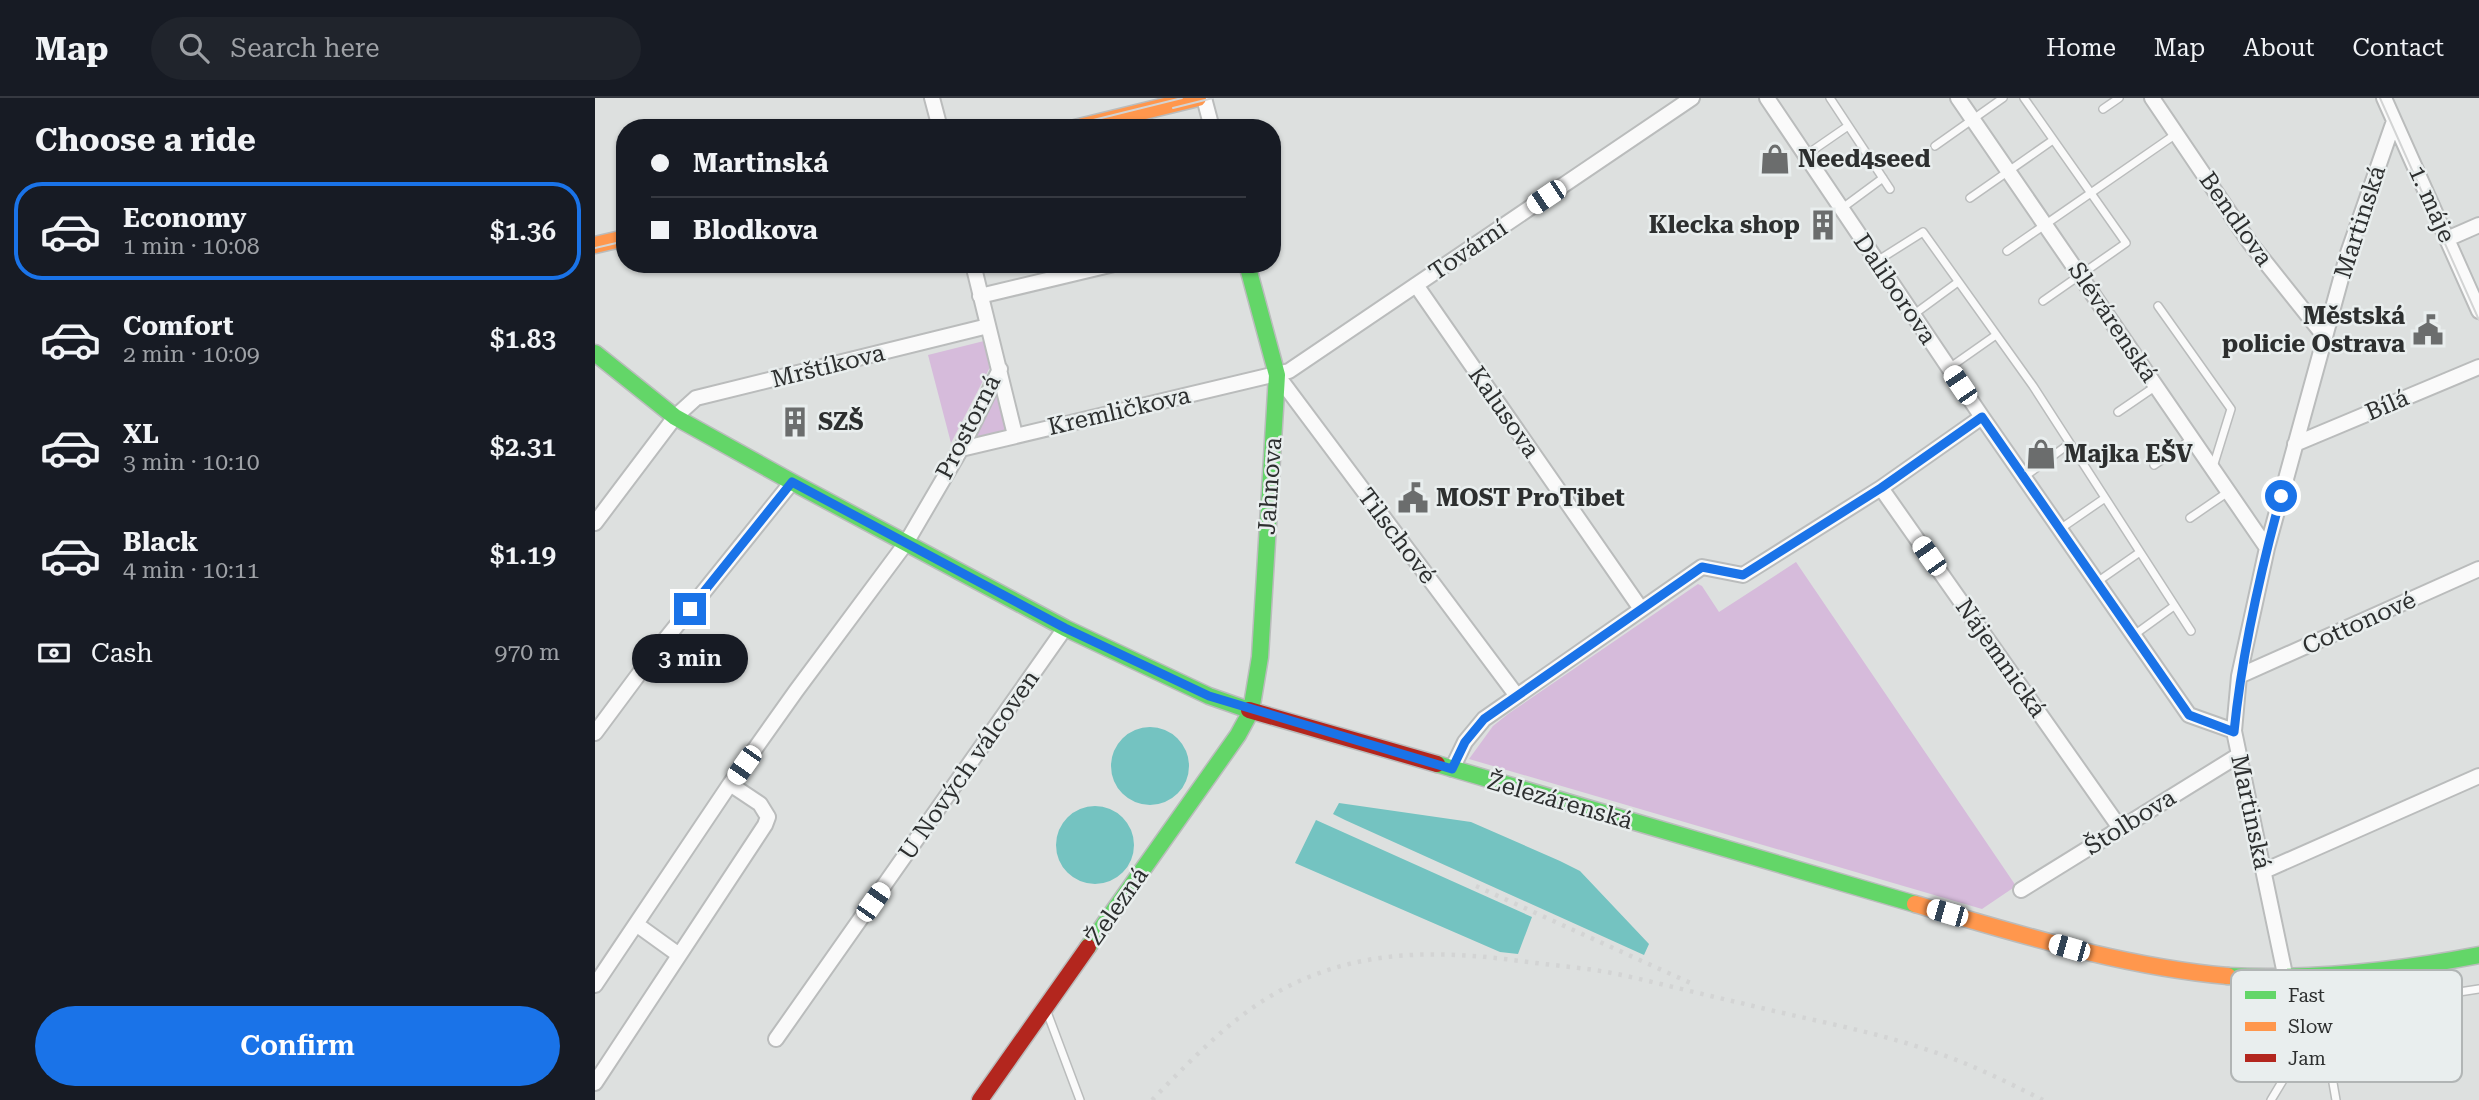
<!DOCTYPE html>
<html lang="en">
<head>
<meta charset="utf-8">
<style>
	:root { --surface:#171b24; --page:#20242c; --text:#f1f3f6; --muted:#9ea1a6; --line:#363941; --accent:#1a73e8 }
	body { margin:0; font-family:"Roboto Serif",serif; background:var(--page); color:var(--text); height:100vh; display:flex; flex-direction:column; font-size:26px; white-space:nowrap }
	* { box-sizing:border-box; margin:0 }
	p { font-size:23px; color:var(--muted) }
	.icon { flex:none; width:38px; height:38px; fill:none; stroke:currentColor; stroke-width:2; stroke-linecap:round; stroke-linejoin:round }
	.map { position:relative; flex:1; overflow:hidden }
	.side { display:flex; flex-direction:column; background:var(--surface); width:595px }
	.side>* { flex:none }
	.banner { position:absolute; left:21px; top:21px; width:665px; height:154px; border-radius:28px; box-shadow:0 2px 5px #0004; display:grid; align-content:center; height:154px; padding:0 35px; background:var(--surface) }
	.end { position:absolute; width:32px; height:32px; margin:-16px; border:9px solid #1a73e8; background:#fff; box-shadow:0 0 0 4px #fff }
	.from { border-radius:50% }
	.bubble { position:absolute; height:49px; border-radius:24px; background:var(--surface); box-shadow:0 2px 5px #0004; font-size:23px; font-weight:600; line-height:49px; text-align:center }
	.car { position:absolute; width:21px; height:42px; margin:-21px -10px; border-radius:9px; box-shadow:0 0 5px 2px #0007; background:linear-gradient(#fff 24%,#345 0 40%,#fff 0 76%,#345 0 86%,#fff 0) }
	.banner b { display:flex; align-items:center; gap:24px; height:66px; font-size:26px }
	.banner b+b { border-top:2px solid var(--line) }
	.banner i { width:18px; height:18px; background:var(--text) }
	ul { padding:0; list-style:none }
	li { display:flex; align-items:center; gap:21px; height:98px; margin:0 14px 10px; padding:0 21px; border:4px solid transparent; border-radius:28px }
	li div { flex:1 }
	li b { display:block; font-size:26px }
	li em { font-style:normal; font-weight:600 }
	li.current { border-color:var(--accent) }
	li>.icon { width:63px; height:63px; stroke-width:1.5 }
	h2 { padding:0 35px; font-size:32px; line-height:84px }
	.pay { display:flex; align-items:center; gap:18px; height:77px; padding:0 35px; font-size:26px }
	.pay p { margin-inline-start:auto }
	.cta { display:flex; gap:14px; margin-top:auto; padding:14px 35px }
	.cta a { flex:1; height:80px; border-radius:42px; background:var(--accent); color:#fff; font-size:28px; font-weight:600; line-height:80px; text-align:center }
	header { display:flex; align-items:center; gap:42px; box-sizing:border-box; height:98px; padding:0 35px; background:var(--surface); border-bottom:2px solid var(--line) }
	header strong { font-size:33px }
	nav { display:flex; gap:38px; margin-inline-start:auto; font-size:24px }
	.search { width:490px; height:63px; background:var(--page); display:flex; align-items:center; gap:18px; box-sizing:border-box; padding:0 24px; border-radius:38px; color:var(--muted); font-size:26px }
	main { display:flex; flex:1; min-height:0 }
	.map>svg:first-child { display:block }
</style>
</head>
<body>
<header>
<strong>Map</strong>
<div class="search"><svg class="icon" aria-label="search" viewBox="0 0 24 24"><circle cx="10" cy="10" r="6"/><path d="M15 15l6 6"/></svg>Search here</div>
<nav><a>Home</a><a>Map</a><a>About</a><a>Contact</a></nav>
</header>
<main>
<section class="side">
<h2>Choose a ride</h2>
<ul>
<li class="current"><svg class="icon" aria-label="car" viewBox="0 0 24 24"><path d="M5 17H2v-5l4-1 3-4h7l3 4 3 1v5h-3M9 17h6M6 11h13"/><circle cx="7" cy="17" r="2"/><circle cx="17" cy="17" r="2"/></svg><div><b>Economy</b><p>1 min · 10:08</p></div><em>$1.36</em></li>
<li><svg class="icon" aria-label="car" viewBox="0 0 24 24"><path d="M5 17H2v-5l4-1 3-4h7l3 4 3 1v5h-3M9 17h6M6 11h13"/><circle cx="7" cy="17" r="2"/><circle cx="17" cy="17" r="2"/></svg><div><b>Comfort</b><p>2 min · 10:09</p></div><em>$1.83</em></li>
<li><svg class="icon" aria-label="car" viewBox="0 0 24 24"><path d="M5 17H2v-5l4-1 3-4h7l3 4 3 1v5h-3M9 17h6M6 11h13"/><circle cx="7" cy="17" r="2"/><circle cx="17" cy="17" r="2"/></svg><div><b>XL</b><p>3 min · 10:10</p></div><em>$2.31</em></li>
<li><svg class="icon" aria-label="car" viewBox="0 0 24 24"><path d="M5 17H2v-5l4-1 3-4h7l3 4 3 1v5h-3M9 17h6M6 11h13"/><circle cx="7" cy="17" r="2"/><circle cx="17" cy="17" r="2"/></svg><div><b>Black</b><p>4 min · 10:11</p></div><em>$1.19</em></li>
</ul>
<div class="pay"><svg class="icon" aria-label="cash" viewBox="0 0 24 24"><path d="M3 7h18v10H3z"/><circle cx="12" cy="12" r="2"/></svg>Cash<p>970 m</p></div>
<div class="cta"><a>Confirm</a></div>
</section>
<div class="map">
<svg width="1884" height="1002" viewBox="0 0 1884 1002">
	<rect width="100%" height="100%" fill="#dde0df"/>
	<path fill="#d6bbdb" d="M389 243 395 269 356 345 333 257Z
		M402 290 412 334 375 343Z
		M1201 464 1421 788 1387 811 874 661 898 628 913 616 1103 486 1107 488 1124 514Z"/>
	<path fill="#74c3c1" d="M516 668a39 39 0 1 1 78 0a39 39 0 1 1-78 0Z
		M744 705 876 724 965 763 985 773 1054 846 1049 857 750 722 738 716Z
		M461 747a39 39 0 1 1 78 0a39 39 0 1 1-78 0Z
		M721 722 937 819 923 856 905 854 700 765Z"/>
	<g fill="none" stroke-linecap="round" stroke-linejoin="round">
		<g stroke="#babcbc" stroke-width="10">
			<path id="lane" d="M1235 0 1295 91
				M1429 0 1531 145 1448 203
				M1508 11 1524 0
				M1340 48 1408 0
				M1211 57 1253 28
				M1375 100 1458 42
				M1246 111 1288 80
				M1412 153 1581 36
				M1282 163 1328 134 1438 288 1596 533
				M1563 208 1636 311 1618 369
				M1318 217 1363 184
				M1354 270 1401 237
				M1523 314 1561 288
				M1559 367 1597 341
				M1429 379 1474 346
				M1595 420 1633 394
				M1465 431 1510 400
				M1502 484 1545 454
				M1539 537 1579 508
				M1799 904 1884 891
				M452 914 485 1002
				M1702 959 1734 962 1741 1002
				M1676 1002 1702 959 1691 881"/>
		</g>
		<g stroke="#babcbc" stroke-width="18">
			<path id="street" d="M337 0 345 30
				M609 0 617 30
				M1172 0 1387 319 1594 617 1639 633
				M1363 0 1672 450
				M1557 0 1655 145 1730 239
				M1789 0 1884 213
				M1852 141 1884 127
				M378 166 420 337
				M821 187 1046 511
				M385 198 519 166
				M682 277 922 598
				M1700 346 1884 269
				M366 351 694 273 1097 0
				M1286 390 1525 730
				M0 425 80 319 101 300 393 228
				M1644 578 1884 471
				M0 635 61 553 197 384
				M857 671 870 644 889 621 1107 469 1148 477 1286 390 1387 319
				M1669 773 1884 678
				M1426 792 1644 657
				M41 826 84 857
				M1691 881 1639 633 1644 578 1672 450 1753 155 1799 23
				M0 887 135 686 201 593 311 445 366 351 405 271
				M181 941 470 530
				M0 985 170 727 173 719 165 706 135 686"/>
		</g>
		<g stroke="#babcbc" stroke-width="19">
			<path id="fast" d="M0 255 80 319 197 384 470 530 614 598 654 612
				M842 666 1320 806
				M493 849 643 637 656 613 665 559 682 277 652 166
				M1633 878C1718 882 1801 873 1884 857"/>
		</g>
		<g stroke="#babcbc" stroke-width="19">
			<path id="slow" d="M480 30 603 0
				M0 147 30 140
				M1320 806C1425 836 1523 868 1633 878"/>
		</g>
		<g stroke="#babcbc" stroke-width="19">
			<path id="jam" d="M654 612 842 666
				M385 1002 493 849"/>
		</g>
		<use href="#lane" stroke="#fafafa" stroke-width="7"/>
		<use href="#street" stroke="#fafafa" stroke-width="14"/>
		<use href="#fast" stroke="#63d668" stroke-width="16"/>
		<use href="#slow" stroke="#ff974d" stroke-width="16"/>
		<use href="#jam" stroke="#b3261e" stroke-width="16"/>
		<path stroke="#d3d4d4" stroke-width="2" d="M1785 0 1884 222
			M578 10 618 0
			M466 30 587 0
			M0 150 30 143"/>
		<path stroke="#d3d4d4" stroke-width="4.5" stroke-dasharray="3.5 7" stroke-linecap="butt" d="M881 788 1100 887
			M557 1002C606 952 652 902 719 877 789 850 860 854 933 864 963 868 993 870 1022 876 1064 885 1105 896 1146 905 1209 921 1275 932 1336 953 1374 965 1412 984 1448 1002"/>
	</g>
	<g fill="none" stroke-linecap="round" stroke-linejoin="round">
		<path stroke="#1a73e8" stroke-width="9" d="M95 511 197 384 470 530 614 598 857 671 870 644 889 621 1107 469 1148 477 1286 390 1387 319 1594 617 1639 634C1647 554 1665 475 1686 398"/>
	</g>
	<defs>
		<g id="shop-bare" transform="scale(2.415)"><path d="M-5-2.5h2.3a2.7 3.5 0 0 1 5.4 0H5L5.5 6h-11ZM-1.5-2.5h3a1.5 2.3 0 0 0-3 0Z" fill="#6b6d6d" stroke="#e9eeee" stroke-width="2.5" paint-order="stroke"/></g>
		<g id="building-bare" transform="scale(2.415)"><path d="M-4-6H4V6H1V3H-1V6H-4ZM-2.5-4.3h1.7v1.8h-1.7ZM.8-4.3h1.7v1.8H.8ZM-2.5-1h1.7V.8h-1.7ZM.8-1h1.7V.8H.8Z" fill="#6b6d6d" stroke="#e9eeee" stroke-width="2.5" paint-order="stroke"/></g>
		<g id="civic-bare" transform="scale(2.415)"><path d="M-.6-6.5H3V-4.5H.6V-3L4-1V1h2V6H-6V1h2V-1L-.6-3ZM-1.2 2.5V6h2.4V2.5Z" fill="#6b6d6d" stroke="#e9eeee" stroke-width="2.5" paint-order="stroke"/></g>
	</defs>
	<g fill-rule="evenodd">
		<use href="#shop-bare" x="1180" y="61"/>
		<use href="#building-bare" x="1228" y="127"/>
		<use href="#civic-bare" x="1833" y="232"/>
		<use href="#building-bare" x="200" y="324"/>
		<use href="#shop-bare" x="1446" y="356"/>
		<use href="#civic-bare" x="818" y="400"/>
	</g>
	<g text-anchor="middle" stroke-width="5" stroke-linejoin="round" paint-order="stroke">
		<g font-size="24" font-weight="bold" fill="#2d2f2f" stroke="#e9eeee" text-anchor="start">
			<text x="1203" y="69">Need4seed</text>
			<text x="1205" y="135" text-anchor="end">Klecka shop</text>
			<text x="1810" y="226" text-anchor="end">Městská<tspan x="1810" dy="28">policie Ostrava</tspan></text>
			<text x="223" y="332">SZŠ</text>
			<text x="1469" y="364">Majka EŠV</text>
			<text x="841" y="408">MOST ProTibet</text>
		</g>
		<g font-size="24" fill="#2d2f2f" stroke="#e9eeee">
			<text transform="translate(1837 106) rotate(66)" y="8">1. máje</text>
			<text transform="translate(1641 121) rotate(55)" y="8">Bendlova</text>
			<text transform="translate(1765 124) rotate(-72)" y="8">Martinská</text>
			<text transform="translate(873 152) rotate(-34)" y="8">Tovární</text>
			<text transform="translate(1300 191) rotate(56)" y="8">Daliborova</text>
			<text transform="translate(1518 224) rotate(56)" y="8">Slévárenská</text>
			<text transform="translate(233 268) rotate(-14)" y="8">Mrštíkova</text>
			<text transform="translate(1792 307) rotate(-23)" y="8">Bílá</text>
			<text transform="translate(524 313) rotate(-13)" y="8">Kremličkova</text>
			<text transform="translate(909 314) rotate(55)" y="8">Kalusova</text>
			<text transform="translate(373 329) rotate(-63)" y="8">Prostorná</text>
			<text transform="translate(675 388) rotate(-86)" y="8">Jahnova</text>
			<text transform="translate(802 438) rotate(53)" y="8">Tilschové</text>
			<text transform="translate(1764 525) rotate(-24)" y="8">Cottonové</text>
			<text transform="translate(1406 560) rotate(55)" y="8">Nájemnická</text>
			<text transform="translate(374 667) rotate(-55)" y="8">U Nových válcoven</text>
			<text transform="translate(965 703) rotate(16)" y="8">Železárenská</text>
			<text transform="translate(1656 714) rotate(78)" y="8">Martinská</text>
			<text transform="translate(1535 724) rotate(-32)" y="8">Štolbova</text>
			<text transform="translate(522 808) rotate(-55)" y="8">Železná</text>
		</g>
	</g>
	<rect x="1636" y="872" width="231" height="112" rx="10" fill="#e9eeee" stroke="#b1b5b5" stroke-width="2"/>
	<rect x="1650" y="893" width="31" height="8" fill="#63d668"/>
	<rect x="1650" y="924" width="31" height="9" fill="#ff974d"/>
	<rect x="1650" y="956" width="31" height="8" fill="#b3261e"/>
	<g font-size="19" fill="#2d2f2f">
		<text x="1693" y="904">Fast</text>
		<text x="1693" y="935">Slow</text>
		<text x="1693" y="967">Jam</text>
	</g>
</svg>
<i class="end from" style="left:1686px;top:398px"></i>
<i class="end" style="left:95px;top:511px"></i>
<div class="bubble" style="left:37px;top:536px;width:116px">3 min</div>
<i class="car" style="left:951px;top:99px;rotate:236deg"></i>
<i class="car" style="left:1365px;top:287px;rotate:326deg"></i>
<i class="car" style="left:1334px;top:458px;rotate:325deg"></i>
<i class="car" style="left:149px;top:667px;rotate:215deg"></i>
<i class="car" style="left:278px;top:804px;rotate:35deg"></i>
<i class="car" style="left:1352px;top:815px;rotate:286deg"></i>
<i class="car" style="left:1474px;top:850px;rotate:286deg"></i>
<div class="banner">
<b><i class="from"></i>Martinská</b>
<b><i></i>Blodkova</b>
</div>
</div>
</main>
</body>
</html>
